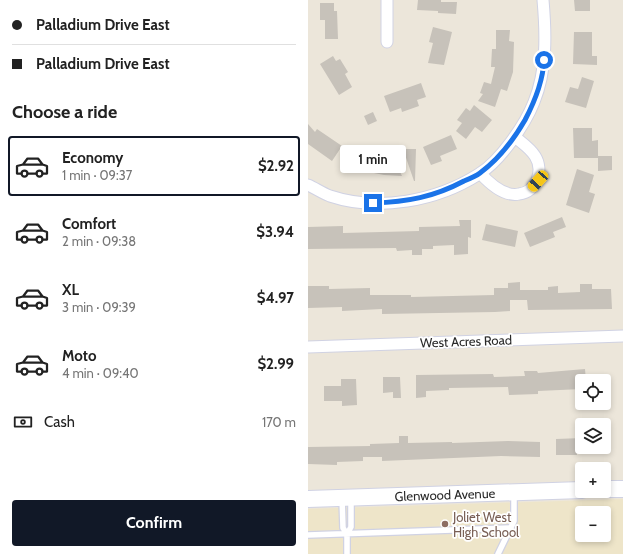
<!DOCTYPE html>
<html lang="en">
<head>
<meta charset="utf-8">
<style>
	:root { --surface:#fff; --page:#f2f2f2; --text:#222; --muted:#767676; --line:#e0e0e0; --accent:#111827 }
	body { margin:0; font-family:Cabin,sans-serif; background:var(--page); color:var(--text); height:100vh; display:flex; flex-direction:column; font-size:15px; white-space:nowrap }
	* { box-sizing:border-box; margin:0 }
	p { font-size:13px; color:var(--muted) }
	.icon { flex:none; width:22px; height:22px; fill:none; stroke:currentColor; stroke-width:2; stroke-linecap:round; stroke-linejoin:round }
	.map { position:relative; flex:1; overflow:hidden }
	.drawer { display:flex; flex-direction:column; background:var(--surface); width:308px }
	.drawer>* { flex:none }
	.banner { display:grid; align-content:center; height:88px; padding:0 12px; background:var(--surface) }
	.controls { position:absolute; left:267px; top:374px; display:grid; gap:8px }
	.controls a { display:grid; place-items:center; width:36px; height:36px; border-radius:4px; background:var(--surface); box-shadow:0 2px 6px #0003; font-size:20px }
	.end { position:absolute; width:18px; height:18px; margin:-9px; border:5px solid #1a73e8; background:#fff; box-shadow:0 0 0 2px #fff }
	.from { border-radius:50% }
	.bubble { position:absolute; height:28px; border-radius:4px; background:var(--surface); box-shadow:0 2px 6px #0003; font-size:13px; font-weight:700; line-height:28px; text-align:center }
	.car { position:absolute; width:12px; height:24px; margin:-12px -6px; border-radius:5px; box-shadow:0 0 3px 1px #0007; background:linear-gradient(#f5c518 24%,#345 0 40%,#f5c518 0 76%,#345 0 86%,#f5c518 0) }
	.banner b { display:flex; align-items:center; gap:14px; height:38px; font-size:15px }
	.banner b+b { border-top:1px solid var(--line) }
	.banner i { width:10px; height:10px; background:var(--text) }
	ul { padding:0; list-style:none }
	li { display:flex; align-items:center; gap:12px; height:60px; margin:0 8px 6px; padding:0 4px; border:2px solid transparent; border-radius:4px }
	li div { flex:1 }
	li b { display:block; font-size:15px }
	li em { font-style:normal; font-weight:700 }
	li.selected { border-color:var(--accent) }
	li>.icon { width:36px; height:36px; stroke-width:1.5 }
	h2 { padding:0 12px; font-size:18px; line-height:48px }
	.pay { display:flex; align-items:center; gap:10px; height:44px; padding:0 12px; font-size:15px }
	.pay p { margin-inline-start:auto }
	.action { display:flex; gap:8px; margin-top:auto; padding:8px 12px }
	.action a { flex:1; height:46px; border-radius:4px; background:var(--accent); color:#fff; font-size:16px; font-weight:700; line-height:46px; text-align:center }
	main { display:flex; flex:1; min-height:0 }
	.map>svg:first-child { display:block }
</style>
</head>
<body>
<main>
<section class="drawer">
<div class="banner">
<b><i class="from"></i>Palladium Drive East</b>
<b><i></i>Palladium Drive East</b>
</div>
<h2>Choose a ride</h2>
<ul>
<li class="selected"><svg class="icon" aria-label="car" viewBox="0 0 24 24"><path d="M5 17H2v-5l4-1 3-4h7l3 4 3 1v5h-3M9 17h6M6 11h13"/><circle cx="7" cy="17" r="2"/><circle cx="17" cy="17" r="2"/></svg><div><b>Economy</b><p>1 min · 09:37</p></div><em>$2.92</em></li>
<li><svg class="icon" aria-label="car" viewBox="0 0 24 24"><path d="M5 17H2v-5l4-1 3-4h7l3 4 3 1v5h-3M9 17h6M6 11h13"/><circle cx="7" cy="17" r="2"/><circle cx="17" cy="17" r="2"/></svg><div><b>Comfort</b><p>2 min · 09:38</p></div><em>$3.94</em></li>
<li><svg class="icon" aria-label="car" viewBox="0 0 24 24"><path d="M5 17H2v-5l4-1 3-4h7l3 4 3 1v5h-3M9 17h6M6 11h13"/><circle cx="7" cy="17" r="2"/><circle cx="17" cy="17" r="2"/></svg><div><b>XL</b><p>3 min · 09:39</p></div><em>$4.97</em></li>
<li><svg class="icon" aria-label="car" viewBox="0 0 24 24"><path d="M5 17H2v-5l4-1 3-4h7l3 4 3 1v5h-3M9 17h6M6 11h13"/><circle cx="7" cy="17" r="2"/><circle cx="17" cy="17" r="2"/></svg><div><b>Moto</b><p>4 min · 09:40</p></div><em>$2.99</em></li>
</ul>
<div class="pay"><svg class="icon" aria-label="cash" viewBox="0 0 24 24"><path d="M3 7h18v10H3z"/><circle cx="12" cy="12" r="2"/></svg>Cash<p>170 m</p></div>
<div class="action"><a>Confirm</a></div>
</section>
<div class="map">
<svg width="315" height="554" viewBox="0 0 315 554">
	<rect width="100%" height="100%" fill="#ece6da"/>
	<path fill="#eee5c9" fill-rule="evenodd" d="M315 499V554H0V509ZM274 513H296V535H274Z"/>
	<path fill="#c7c2ba" d="M110 0H133V2H149L148 14 130 13V11L109 10Z
		M266 0H282V11H267Z
		M12 3H26V11H29L30 39H17V20H12Z
		M125 27 144 32 136 65 120 63 125 43 121 42Z
		M188 30H202L201 41 206 42 205 72 199 91 193 89 187 107 170 101 175 94 172 93 176 82 183 84 187 67H183L184 49H188Z
		M266 32H284V56H289V65L265 64Z
		M25 56 28 61 32 59 40 72 37 74 44 87 31 95 12 64Z
		M274 77 286 81 278 108 257 102 262 87 270 89Z
		M113 83 118 97 109 100 111 106 94 112 93 108 82 112 76 96Z
		M166 105 184 120 174 132 167 127 158 139 148 131 154 123 149 120 158 108 162 111Z
		M65 112 69 121 60 125 56 116Z
		M0 124 7 132 9 129 34 146 24 161 0 144Z
		M265 128H284V141L290 140V156H304V170L290 171V158H266Z
		M143 135 149 149 132 156 134 161 123 165 115 147Z
		M95 149H108L107 181H106Z
		M39 150 77 157V155H84L94 176 76 175 36 167Z
		M269 169 286 175 281 192 287 194 281 213 258 205Z
		M254 217 258 227 245 232 247 237 222 247 216 233Z
		M151 220H163V238L160 237V254L146 255V245L125 246V249H114V255H104V250L89 251 88 248 0 249V227L35 226V233L111 231V227L152 226Z
		M178 224 210 231 207 247 174 240Z
		M212 282V290H240V287L250 286V293L272 292V284H284V289H303L304 309 220 310 219 300H202V311L187 312 74 314V309L34 311V307L0 308V286H21V289L62 288V295H103V297L186 295V288H200V283Z
		M277 369 278 381H274V389L230 391V394L201 395 200 387 141 388V390L118 391V397L108 398V375L185 374 186 377 217 376 216 371H229L230 373Z
		M75 377H92L93 398H85V392L75 393Z
		M33 379H48L49 405 34 406V401H16V386H33Z
		M91 436H100V443L144 442V443L200 441 232 442V457L193 456 74 461V457H55V461L29 462V465L0 464V447L62 446V444L91 443Z
		M274 438V450H269V455H248V439Z"/>
	<g fill="none" stroke-linecap="round" stroke-linejoin="round">
		<g stroke="#d0d2e3" stroke-width="8">
			<path id="lane" d="M34 498 35 528 39 534V554
				M39 534 43 527V500
				M0 535 203 528
				M190 554 206 521V494"/>
		</g>
		<g stroke="#d0d2e3" stroke-width="13">
			<path id="street" d="M79 42V0
				M172 173C181 183 196 197 211 194 229 192 236 170 227 156 222 148 214 143 207 137
				M0 185C7 188 14 193 22 196 70 212 129 201 171 174 192 161 217 125 226 102 239 70 238 34 235 0
				M0 347 315 336"/>
		</g>
		<g stroke="#d0d2e3" stroke-width="18">
			<g id="secondary">
				<path d="M296 489H315"/>
				<path id="s1" d="M0 499 274 490"/>
			</g>
		</g>
		<use href="#lane" stroke="#fff" stroke-width="5.5"/>
		<use href="#street" stroke="#fff" stroke-width="11"/>
		<use href="#secondary" stroke="#fff" stroke-width="16"/>
	</g>
	<g fill="none" stroke-linecap="round" stroke-linejoin="round">
		<path stroke="#1a73e8" stroke-width="5" d="M65 203C99 202 126 197 156 181 161 179 168 176 172 173 191 159 206 139 217 120 227 101 235 81 236 60"/>
	</g>
	<circle fill="#8d6e63" stroke="#fff" stroke-width="1.5" cx="137" cy="524" r="4"/>
	<g text-anchor="middle" stroke-width="3.5" stroke-linejoin="round" paint-order="stroke">
		<g font-size="13" fill="#292929" stroke="#fff">
			<text transform="translate(158 341) rotate(-2)" y="5">West Acres Road</text>
			<text dy="5" stroke="none"><textPath href="#s1" startOffset="137">Glenwood Avenue</textPath></text>
		</g>
		<g font-size="13" fill="#785e54" stroke="#fff" text-anchor="start">
			<text x="145" y="522">Joliet West<tspan x="145" dy="15">High School</tspan></text>
		</g>
	</g>
</svg>
<div class="controls">
<a><svg class="icon" aria-label="locate" viewBox="0 0 24 24"><circle cx="12" cy="12" r="6"/><path d="M12 2v4M12 18v4M2 12h4M18 12h4"/></svg></a>
<a><svg class="icon" aria-label="layers" viewBox="0 0 24 24"><path d="M12 4l9 5-9 5-9-5zM3 14l9 5 9-5"/></svg></a>
<a>+</a>
<a>−</a>
</div>
<i class="end from" style="left:236px;top:60px"></i>
<i class="end" style="left:65px;top:203px"></i>
<div class="bubble" style="left:32px;top:145px;width:66px">1 min</div>
<i class="car" style="left:230px;top:181px;rotate:222deg"></i>
</div>
</main>
</body>
</html>
